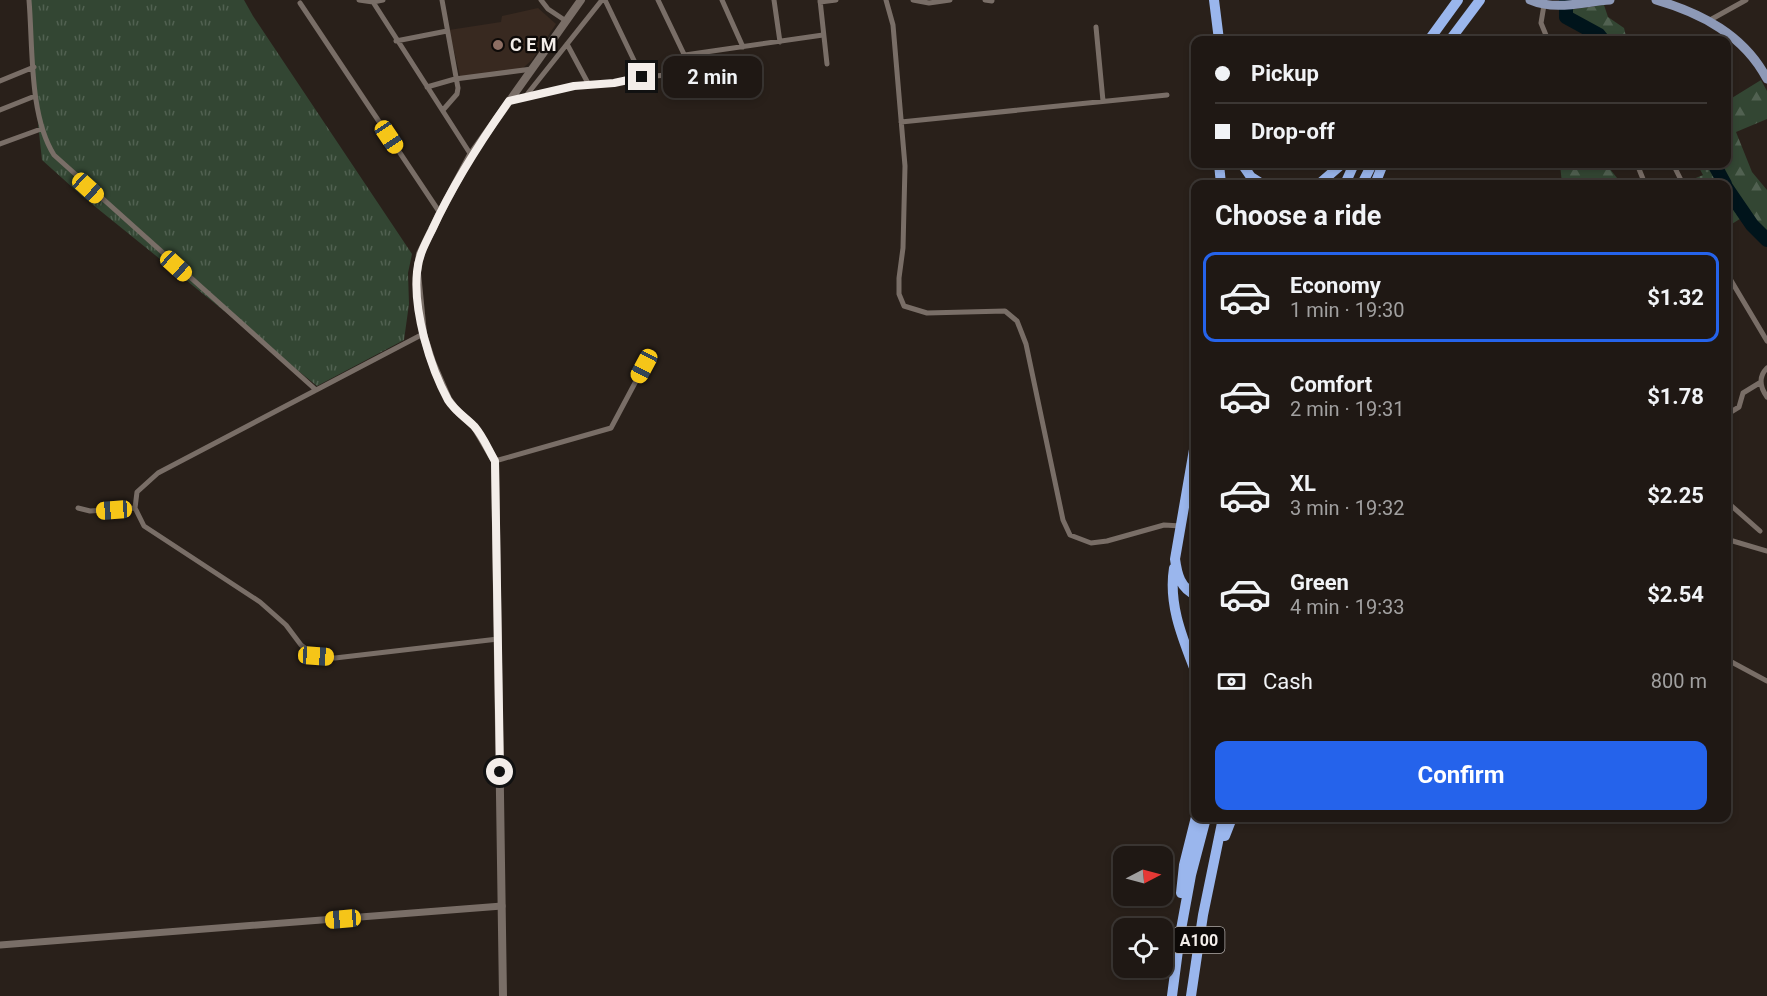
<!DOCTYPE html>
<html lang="en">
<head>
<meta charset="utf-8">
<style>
	:root { --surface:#1f1814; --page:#27211d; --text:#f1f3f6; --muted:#a1a0a0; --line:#3c3734; --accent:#2563eb }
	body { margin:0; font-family:Roboto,sans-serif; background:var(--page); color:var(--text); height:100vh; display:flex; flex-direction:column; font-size:22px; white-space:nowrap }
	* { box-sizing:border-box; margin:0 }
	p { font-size:20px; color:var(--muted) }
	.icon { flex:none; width:33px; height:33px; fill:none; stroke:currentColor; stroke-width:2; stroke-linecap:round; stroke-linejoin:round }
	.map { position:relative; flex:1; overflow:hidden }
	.panel { position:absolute; left:1191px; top:180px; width:540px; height:642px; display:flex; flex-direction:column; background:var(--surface); border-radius:12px; box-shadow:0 3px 9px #0003,0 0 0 2px var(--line) }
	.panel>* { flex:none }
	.guide { position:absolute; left:1191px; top:36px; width:540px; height:132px; border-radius:12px; box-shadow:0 3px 9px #0003,0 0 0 2px var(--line); display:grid; align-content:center; height:132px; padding:0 24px; background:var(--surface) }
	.needle { width:39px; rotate:84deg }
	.fabs { position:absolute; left:1113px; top:846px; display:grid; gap:12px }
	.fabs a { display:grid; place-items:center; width:60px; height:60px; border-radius:12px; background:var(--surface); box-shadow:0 3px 9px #0003,0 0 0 2px var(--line); font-size:30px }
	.end { position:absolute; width:27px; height:27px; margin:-14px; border:8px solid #f3ede9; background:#111; box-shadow:0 0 0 3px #111 }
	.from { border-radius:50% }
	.bubble { position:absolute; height:42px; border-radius:12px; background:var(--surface); box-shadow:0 3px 9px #0003,0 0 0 2px var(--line); font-size:20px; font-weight:700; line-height:42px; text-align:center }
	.car { position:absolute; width:18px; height:36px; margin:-18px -9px; border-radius:8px; box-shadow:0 0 4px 2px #0007; background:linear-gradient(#f5c518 24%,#345 0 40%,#f5c518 0 76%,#345 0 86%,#f5c518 0) }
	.guide b { display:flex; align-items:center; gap:21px; height:57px; font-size:22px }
	.guide b+b { border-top:2px solid var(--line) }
	.guide i { width:15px; height:15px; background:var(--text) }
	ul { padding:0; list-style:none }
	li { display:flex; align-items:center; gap:18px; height:90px; margin:0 12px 9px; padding:0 12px; border:3px solid transparent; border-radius:12px }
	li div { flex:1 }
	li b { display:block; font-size:22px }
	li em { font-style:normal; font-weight:700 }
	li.active { border-color:var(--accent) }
	li>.icon { width:54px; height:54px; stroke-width:1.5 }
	h2 { padding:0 24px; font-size:27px; line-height:72px }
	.pay { display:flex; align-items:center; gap:15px; height:66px; padding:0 24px; font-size:22px }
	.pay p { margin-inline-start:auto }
	.primary-button { display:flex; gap:12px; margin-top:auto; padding:12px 24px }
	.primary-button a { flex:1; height:69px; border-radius:12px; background:var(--accent); color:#fff; font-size:24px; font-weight:700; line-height:69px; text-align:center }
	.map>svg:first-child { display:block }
</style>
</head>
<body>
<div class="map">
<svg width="1767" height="996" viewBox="0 0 1767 996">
	<defs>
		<pattern id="grass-dots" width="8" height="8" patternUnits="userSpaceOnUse" patternTransform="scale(1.5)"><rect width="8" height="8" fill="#334633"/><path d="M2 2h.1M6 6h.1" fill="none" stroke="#516151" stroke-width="1.8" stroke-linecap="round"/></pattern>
		<pattern id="forest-firs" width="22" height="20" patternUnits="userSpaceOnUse" patternTransform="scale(1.5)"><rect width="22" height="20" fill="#334633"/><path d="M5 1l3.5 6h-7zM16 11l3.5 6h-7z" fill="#516151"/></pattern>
		<pattern id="park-tufts" width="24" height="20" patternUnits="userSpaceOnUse" patternTransform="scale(1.5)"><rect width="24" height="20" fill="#334633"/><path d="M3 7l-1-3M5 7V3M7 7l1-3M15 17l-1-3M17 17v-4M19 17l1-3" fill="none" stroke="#516151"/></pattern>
	</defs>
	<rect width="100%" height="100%" fill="#29201a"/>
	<path fill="#382920" d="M538 8 556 24 532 60 523 68 461 80 449 30 501 22 502 16Z"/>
	<path fill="url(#grass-dots)" d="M1697 164H1711L1723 184H1687L1686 182 1703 175Z
		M1726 192 1743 217 1727 227 1726 226Z"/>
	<path fill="url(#forest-firs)" d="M1604 5 1608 17 1624 28 1627 40H1606C1603 37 1600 32 1596 29 1587 21 1572 24 1568 10Z
		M1761 80 1767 91V119L1736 132 1752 172 1767 190V240C1743 218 1729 191 1714 164H1726L1727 101Z
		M1560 164H1606L1621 183 1562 184Z"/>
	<path fill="url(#park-tufts)" d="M30 0H244L253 16 412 254 408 273 409 304 404 340 317 386 82 196 42 160 35 96Z"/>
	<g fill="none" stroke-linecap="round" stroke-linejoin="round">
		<path stroke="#00141b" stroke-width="14" d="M1566 0V17L1599 35 1603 40
			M1714 164 1725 184
			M1726 187 1752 225 1767 240"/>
		<path stroke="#796e67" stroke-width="5" d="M29 0C33 48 29 115 54 155L316 390
			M359 0 373 2 471 155
			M442 0 458 88 457 94 443 110
			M541 0 548 9 566 21
			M605 0 642 77
			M722 0 743 47
			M774 0 780 42
			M820 0 827 64
			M886 0 893 25 905 166 903 248 899 278V294L904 306 927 313 1005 311 1017 321 1026 344 1063 520 1070 535 1091 543 1107 541 1164 525 1181 526
			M913 0 929 3 950 0
			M985 0 992 1
			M373 2 383 0
			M820 2 836 0
			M300 3 440 213
			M1544 5 1541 23 1548 40
			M1710 20 1746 0
			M1096 27 1103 101
			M396 41 447 31
			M567 44 589 85
			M685 55 823 35
			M0 81 34 67
			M427 87 455 79 532 69
			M525 97 602 0
			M509 101 574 86 614 83 642 77 693 73 658 0
			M0 110 35 96
			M901 122 1167 95
			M0 144 41 129
			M1637 164 1645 184
			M1673 164 1683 184
			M1726 272 1767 341
			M423 334 158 473 137 492 135 508 144 526 260 602 286 625 301 645 316 656 335 658 498 639
			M1767 368C1758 377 1760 387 1767 397
			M1726 415 1739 407 1743 393 1761 382
			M495 461 611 428 644 366
			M1726 501 1760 531
			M78 508 90 511 135 508
			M1726 539 1767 551
			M1726 659 1767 681"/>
		<path stroke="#796e67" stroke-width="7" d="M0 945 502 906"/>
		<path stroke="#796e67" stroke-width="8" d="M503 996 495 461 475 427 456 410 448 399 432 362 423 334 417 273 420 254 440 213 471 155 581 0"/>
		<path stroke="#8d99b7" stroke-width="9" d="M1530 0C1555 11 1583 2 1610 0
			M1656 0C1701 13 1744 35 1767 79"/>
		<path stroke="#9ab6ed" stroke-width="10" d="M1214 0 1219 40
			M1429 40 1458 0
			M1450 40 1480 0
			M1219 164 1221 184
			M1242 164 1251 177 1262 184
			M1319 184 1342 164
			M1345 184 1354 164
			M1362 184 1372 164
			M1375 184 1383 164
			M1196 438 1175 559C1177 574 1180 588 1196 595
			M1174 568C1168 605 1183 639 1196 673
			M1225 836 1232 818
			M1181 893 1184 865 1196 817
			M1172 996 1180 935 1191 875 1206 818
			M1191 996 1203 915 1223 818"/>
	</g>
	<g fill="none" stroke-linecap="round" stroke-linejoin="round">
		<path stroke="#f3ede9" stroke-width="8" d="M500 772 495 461C488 449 483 436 474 426 465 417 455 411 448 400 430 367 413 311 417 272 418 257 425 244 432 230 453 184 480 142 509 101L574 86 614 83 642 77"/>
	</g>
	<circle fill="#8d6e63" stroke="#0e0a08" stroke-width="2" cx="498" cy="45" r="6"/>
	<g text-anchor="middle" stroke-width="4.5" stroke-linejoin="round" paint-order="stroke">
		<rect fill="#0e0a08" stroke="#aea9a6" stroke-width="1.5" x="1173.5" y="927" width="51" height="26" rx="4.5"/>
		<g font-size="16" font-weight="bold" fill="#f3ede9">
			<text x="1199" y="946">A100</text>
		</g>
		<g font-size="18" font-weight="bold" fill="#f3ede9" stroke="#0e0a08" text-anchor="start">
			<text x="510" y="51">C E M</text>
		</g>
	</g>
</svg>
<div class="fabs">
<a><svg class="needle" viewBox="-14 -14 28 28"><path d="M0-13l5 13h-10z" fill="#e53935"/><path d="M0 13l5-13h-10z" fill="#a1a0a0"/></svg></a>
<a><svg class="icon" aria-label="locate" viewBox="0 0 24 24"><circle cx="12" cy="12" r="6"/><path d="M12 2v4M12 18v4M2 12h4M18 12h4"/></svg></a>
</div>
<i class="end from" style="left:500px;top:772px"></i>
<i class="end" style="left:642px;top:77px"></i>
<div class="bubble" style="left:663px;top:56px;width:99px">2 min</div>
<i class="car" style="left:389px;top:137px;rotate:146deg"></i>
<i class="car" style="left:88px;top:188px;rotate:132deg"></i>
<i class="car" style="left:176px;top:266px;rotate:132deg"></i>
<i class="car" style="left:644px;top:366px;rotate:208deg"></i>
<i class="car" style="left:114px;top:510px;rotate:266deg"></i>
<i class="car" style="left:316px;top:656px;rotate:94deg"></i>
<i class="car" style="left:343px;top:919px;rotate:265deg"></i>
<div class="guide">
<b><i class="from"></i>Pickup</b>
<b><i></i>Drop-off</b>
</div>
<section class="panel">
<h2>Choose a ride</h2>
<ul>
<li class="active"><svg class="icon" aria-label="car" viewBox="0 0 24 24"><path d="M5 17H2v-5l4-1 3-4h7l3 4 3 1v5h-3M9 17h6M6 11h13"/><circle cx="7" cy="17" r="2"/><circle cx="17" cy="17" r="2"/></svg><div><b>Economy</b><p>1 min · 19:30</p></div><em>$1.32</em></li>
<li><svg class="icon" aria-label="car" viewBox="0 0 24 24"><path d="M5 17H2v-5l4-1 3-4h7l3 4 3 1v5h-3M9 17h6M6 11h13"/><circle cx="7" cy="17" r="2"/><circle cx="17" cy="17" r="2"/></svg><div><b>Comfort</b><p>2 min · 19:31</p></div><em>$1.78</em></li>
<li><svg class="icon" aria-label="car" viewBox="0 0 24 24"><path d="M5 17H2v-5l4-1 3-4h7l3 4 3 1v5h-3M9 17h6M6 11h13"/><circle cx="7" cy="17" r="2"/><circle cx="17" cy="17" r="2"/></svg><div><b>XL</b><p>3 min · 19:32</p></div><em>$2.25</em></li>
<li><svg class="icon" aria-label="car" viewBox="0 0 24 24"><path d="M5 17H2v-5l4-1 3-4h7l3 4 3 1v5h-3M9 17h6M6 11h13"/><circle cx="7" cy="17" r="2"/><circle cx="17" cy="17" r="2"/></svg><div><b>Green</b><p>4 min · 19:33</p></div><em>$2.54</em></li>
</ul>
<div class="pay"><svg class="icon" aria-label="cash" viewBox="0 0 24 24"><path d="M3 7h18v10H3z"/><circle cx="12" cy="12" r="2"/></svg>Cash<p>800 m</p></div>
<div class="primary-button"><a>Confirm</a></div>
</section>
</div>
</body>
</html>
